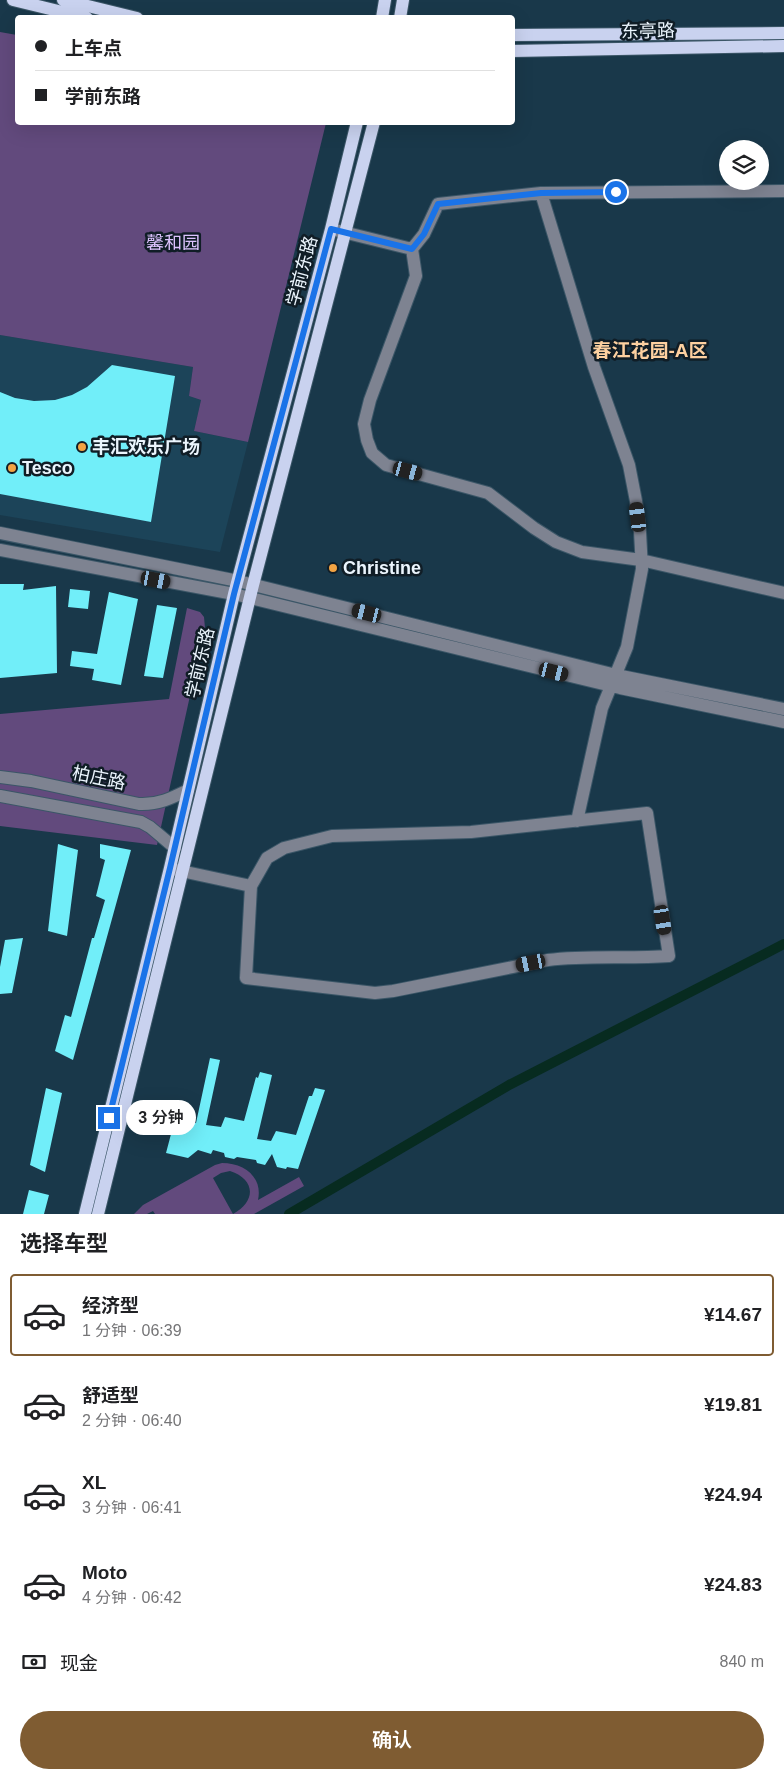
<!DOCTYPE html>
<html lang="zh">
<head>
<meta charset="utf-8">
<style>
	:root { --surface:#fff; --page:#f6f6f6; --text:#202124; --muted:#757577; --line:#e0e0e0; --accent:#7f5c32 }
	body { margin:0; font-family:Helvetica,"Noto Sans SC",sans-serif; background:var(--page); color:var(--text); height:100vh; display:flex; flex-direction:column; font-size:19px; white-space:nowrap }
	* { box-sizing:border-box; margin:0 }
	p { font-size:16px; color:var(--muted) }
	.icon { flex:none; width:28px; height:28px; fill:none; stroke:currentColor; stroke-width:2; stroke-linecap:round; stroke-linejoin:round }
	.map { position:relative; height:1214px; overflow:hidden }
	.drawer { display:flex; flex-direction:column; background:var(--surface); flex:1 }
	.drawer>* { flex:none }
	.guide { position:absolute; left:15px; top:15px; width:500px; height:110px; border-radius:5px; box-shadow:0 5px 20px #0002; display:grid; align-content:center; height:110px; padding:0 20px; background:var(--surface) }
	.buttons { position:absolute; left:719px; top:140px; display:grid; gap:10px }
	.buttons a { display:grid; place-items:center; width:50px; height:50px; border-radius:50%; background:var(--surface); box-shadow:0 5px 20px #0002; font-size:25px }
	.end { position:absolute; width:22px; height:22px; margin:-11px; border:6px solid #1a73e8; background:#fff; box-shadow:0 0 0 2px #fff }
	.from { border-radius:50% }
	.bubble { position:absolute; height:35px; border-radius:18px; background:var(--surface); box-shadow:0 5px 20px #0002; font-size:16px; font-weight:600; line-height:35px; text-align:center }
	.car { position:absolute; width:15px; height:30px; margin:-15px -8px; border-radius:6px; box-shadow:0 0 4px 1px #0007; background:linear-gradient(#222 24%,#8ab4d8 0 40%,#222 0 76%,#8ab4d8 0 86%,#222 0) }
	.guide b { display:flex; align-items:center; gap:18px; height:48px; font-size:19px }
	.guide b+b { border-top:1px solid var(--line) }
	.guide i { width:12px; height:12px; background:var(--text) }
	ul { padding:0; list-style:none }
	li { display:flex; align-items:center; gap:15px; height:82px; margin:0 10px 8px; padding:0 10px; border:2px solid transparent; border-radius:5px }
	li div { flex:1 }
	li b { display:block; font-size:19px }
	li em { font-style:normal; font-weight:600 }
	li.selected { border-color:var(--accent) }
	li>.icon { width:45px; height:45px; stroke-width:1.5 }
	h2 { padding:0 20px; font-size:22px; line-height:60px }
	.pay { display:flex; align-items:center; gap:12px; height:55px; padding:0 20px; font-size:19px }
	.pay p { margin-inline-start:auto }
	.action { display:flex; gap:10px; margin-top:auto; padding:10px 20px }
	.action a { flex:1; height:58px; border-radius:30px; background:var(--accent); color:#fff; font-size:20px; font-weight:600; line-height:58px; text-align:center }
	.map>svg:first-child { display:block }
</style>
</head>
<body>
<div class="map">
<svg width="784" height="1214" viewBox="0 0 784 1214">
	<rect width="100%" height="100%" fill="#19384a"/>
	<path fill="#1c4459" d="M0 335 193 367 189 396 201 400 194 431 248 442 220 552 0 515Z"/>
	<path fill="#624a7d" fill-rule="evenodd" d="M0 32 17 35 18 122 326 123 248 442 194 431 201 400 189 396 193 367 0 335Z
		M187 608 200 612 204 617 205 628 157 845 0 826V714L169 699Z
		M222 1163C244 1163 263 1177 258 1200L299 1177 304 1186 254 1214H155L153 1211 147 1214H134L143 1205 215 1165ZM230 1171C255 1179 257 1201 233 1214L213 1178 221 1173Z"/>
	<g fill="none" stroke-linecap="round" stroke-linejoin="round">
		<path stroke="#072b20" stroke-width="10" d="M289 1214 509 1085 784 944"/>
	</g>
	<path fill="#71eef9" d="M112 365 175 376 151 522 0 494V392L15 398 34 401 55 400 72 395 87 387Z
		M0 584H24L23 590 56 586 57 673 0 678Z
		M70 589 90 591 88 609 68 607Z
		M109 592 138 599 121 685 92 680 94 669 70 666 72 651 97 654Z
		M157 605 177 608 163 678 144 676Z
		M58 844 78 850 67 936 48 931Z
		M100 844 131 850 73 1060 55 1051 65 1015 71 1017 92 938H94L105 900 96 896 105 860 100 858Z
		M23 938 12 993 0 994V967L5 940Z
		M210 1058 220 1060 206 1125 221 1127 225 1117 244 1121 256 1077 258 1078 260 1072 272 1075 257 1139 271 1141 276 1131 296 1135 309 1096H312L315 1088 325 1090 298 1169 287 1167 286 1169 277 1167 272 1154 265 1165 257 1163 256 1160 237 1157 234 1159 225 1157 224 1153 213 1150 211 1154 198 1150 188 1158 166 1153 175 1119 196 1123Z
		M46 1088 62 1093 45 1172 30 1165Z
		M29 1190 49 1195 44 1214H23Z"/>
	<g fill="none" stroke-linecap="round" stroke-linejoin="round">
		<g stroke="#3b5667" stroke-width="14">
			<path id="minor" d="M784 191 541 193 438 204 424 234 412 249 416 276 370 400 364 424 367 440 372 453 386 465 488 493 534 528 556 542 582 552 641 560 784 593
				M541 193 594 367 629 465 636 501 640 532 642 569 627 647 602 708 577 821
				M335 230 412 249
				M0 533 238 581 616 675 784 709
				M0 550 234 594 620 688 784 722
				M0 777 31 781 139 804C158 805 172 798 188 790
				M0 796 141 822 150 827 175 848
				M647 813 669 956C628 959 588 955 548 960L393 991 375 993 246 978 251 886 267 858 284 848 332 836 471 832Z
				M172 869 251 886"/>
		</g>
		<g stroke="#3b5667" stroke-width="14">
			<path id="major" d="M13 0 87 18
				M63 0 137 18
				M382 18 385 0
				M400 18 403 0
				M512 35 784 33
				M512 51 784 46
				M85 1214 170 868 234 594 331 229 357 122
				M98 1214 253 585 374 122"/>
		</g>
		<use href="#minor" stroke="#7e8391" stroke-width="12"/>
		<use href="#major" stroke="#c9d2ef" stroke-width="12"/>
	</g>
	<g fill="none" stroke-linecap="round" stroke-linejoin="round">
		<path stroke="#1a73e8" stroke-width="6" d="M109 1118 170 868 234 594 331 229 412 249 424 234 438 204 541 193 616 192"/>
	</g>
	<g fill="#f3a443" stroke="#101d26" stroke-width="2">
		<circle cx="82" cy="447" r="5"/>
		<circle cx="12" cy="468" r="5"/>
		<circle cx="333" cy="568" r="5"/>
	</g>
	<g text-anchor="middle" stroke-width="5" stroke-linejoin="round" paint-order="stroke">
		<g font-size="18" fill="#ebf5fd" stroke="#101d26">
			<text transform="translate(648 31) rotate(-1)" y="6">东亭路</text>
			<text transform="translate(302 271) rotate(-75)" y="6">学前东路</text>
			<text transform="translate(200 663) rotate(-77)" y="6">学前东路</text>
			<text transform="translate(99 778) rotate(12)" y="6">柏庄路</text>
		</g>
		<g font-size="18" fill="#dcc2fd" stroke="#101d26">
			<text x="173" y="249">馨和园</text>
		</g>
		<g font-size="18" font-weight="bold" fill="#ebf5fd" stroke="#101d26" text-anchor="start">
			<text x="92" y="453">丰汇欢乐广场</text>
			<text x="22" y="474">Tesco</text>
			<text x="343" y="574">Christine</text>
		</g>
		<g font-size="19" font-weight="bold" fill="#fdd0a0" stroke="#101d26">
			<text x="650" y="357">春江花园-A区</text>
		</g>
	</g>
</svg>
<div class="buttons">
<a><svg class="icon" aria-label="layers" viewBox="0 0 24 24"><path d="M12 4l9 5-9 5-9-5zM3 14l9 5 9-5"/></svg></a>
</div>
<i class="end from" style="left:616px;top:192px"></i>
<i class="end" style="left:109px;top:1118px"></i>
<div class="bubble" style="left:126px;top:1100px;width:70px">3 分钟</div>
<i class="car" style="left:408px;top:471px;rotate:105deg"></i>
<i class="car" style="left:638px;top:517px;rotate:353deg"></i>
<i class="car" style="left:156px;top:580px;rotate:101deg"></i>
<i class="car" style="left:367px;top:613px;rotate:284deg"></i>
<i class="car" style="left:554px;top:672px;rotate:104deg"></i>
<i class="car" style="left:663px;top:920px;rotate:171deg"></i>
<i class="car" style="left:531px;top:963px;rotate:259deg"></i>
<div class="guide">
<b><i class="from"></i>上车点</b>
<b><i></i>学前东路</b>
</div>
</div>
<section class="drawer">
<h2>选择车型</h2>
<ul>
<li class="selected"><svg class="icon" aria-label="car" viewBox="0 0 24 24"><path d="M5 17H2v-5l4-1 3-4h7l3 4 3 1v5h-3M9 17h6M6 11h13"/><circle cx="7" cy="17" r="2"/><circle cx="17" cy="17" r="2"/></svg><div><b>经济型</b><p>1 分钟 · 06:39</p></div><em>¥14.67</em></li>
<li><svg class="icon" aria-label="car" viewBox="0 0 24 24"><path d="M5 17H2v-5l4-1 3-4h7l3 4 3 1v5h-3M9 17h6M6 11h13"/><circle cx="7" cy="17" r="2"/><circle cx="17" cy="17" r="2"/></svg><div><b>舒适型</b><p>2 分钟 · 06:40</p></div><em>¥19.81</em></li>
<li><svg class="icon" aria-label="car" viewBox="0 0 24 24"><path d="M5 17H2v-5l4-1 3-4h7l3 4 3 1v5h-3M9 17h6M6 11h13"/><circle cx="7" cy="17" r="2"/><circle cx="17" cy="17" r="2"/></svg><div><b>XL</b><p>3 分钟 · 06:41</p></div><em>¥24.94</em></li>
<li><svg class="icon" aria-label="car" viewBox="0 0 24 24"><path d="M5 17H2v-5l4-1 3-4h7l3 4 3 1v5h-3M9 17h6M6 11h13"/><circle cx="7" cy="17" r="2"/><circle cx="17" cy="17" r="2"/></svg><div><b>Moto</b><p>4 分钟 · 06:42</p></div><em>¥24.83</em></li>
</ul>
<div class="pay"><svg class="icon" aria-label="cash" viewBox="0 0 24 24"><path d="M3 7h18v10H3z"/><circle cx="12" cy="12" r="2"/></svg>现金<p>840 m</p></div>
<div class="action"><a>确认</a></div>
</section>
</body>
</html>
